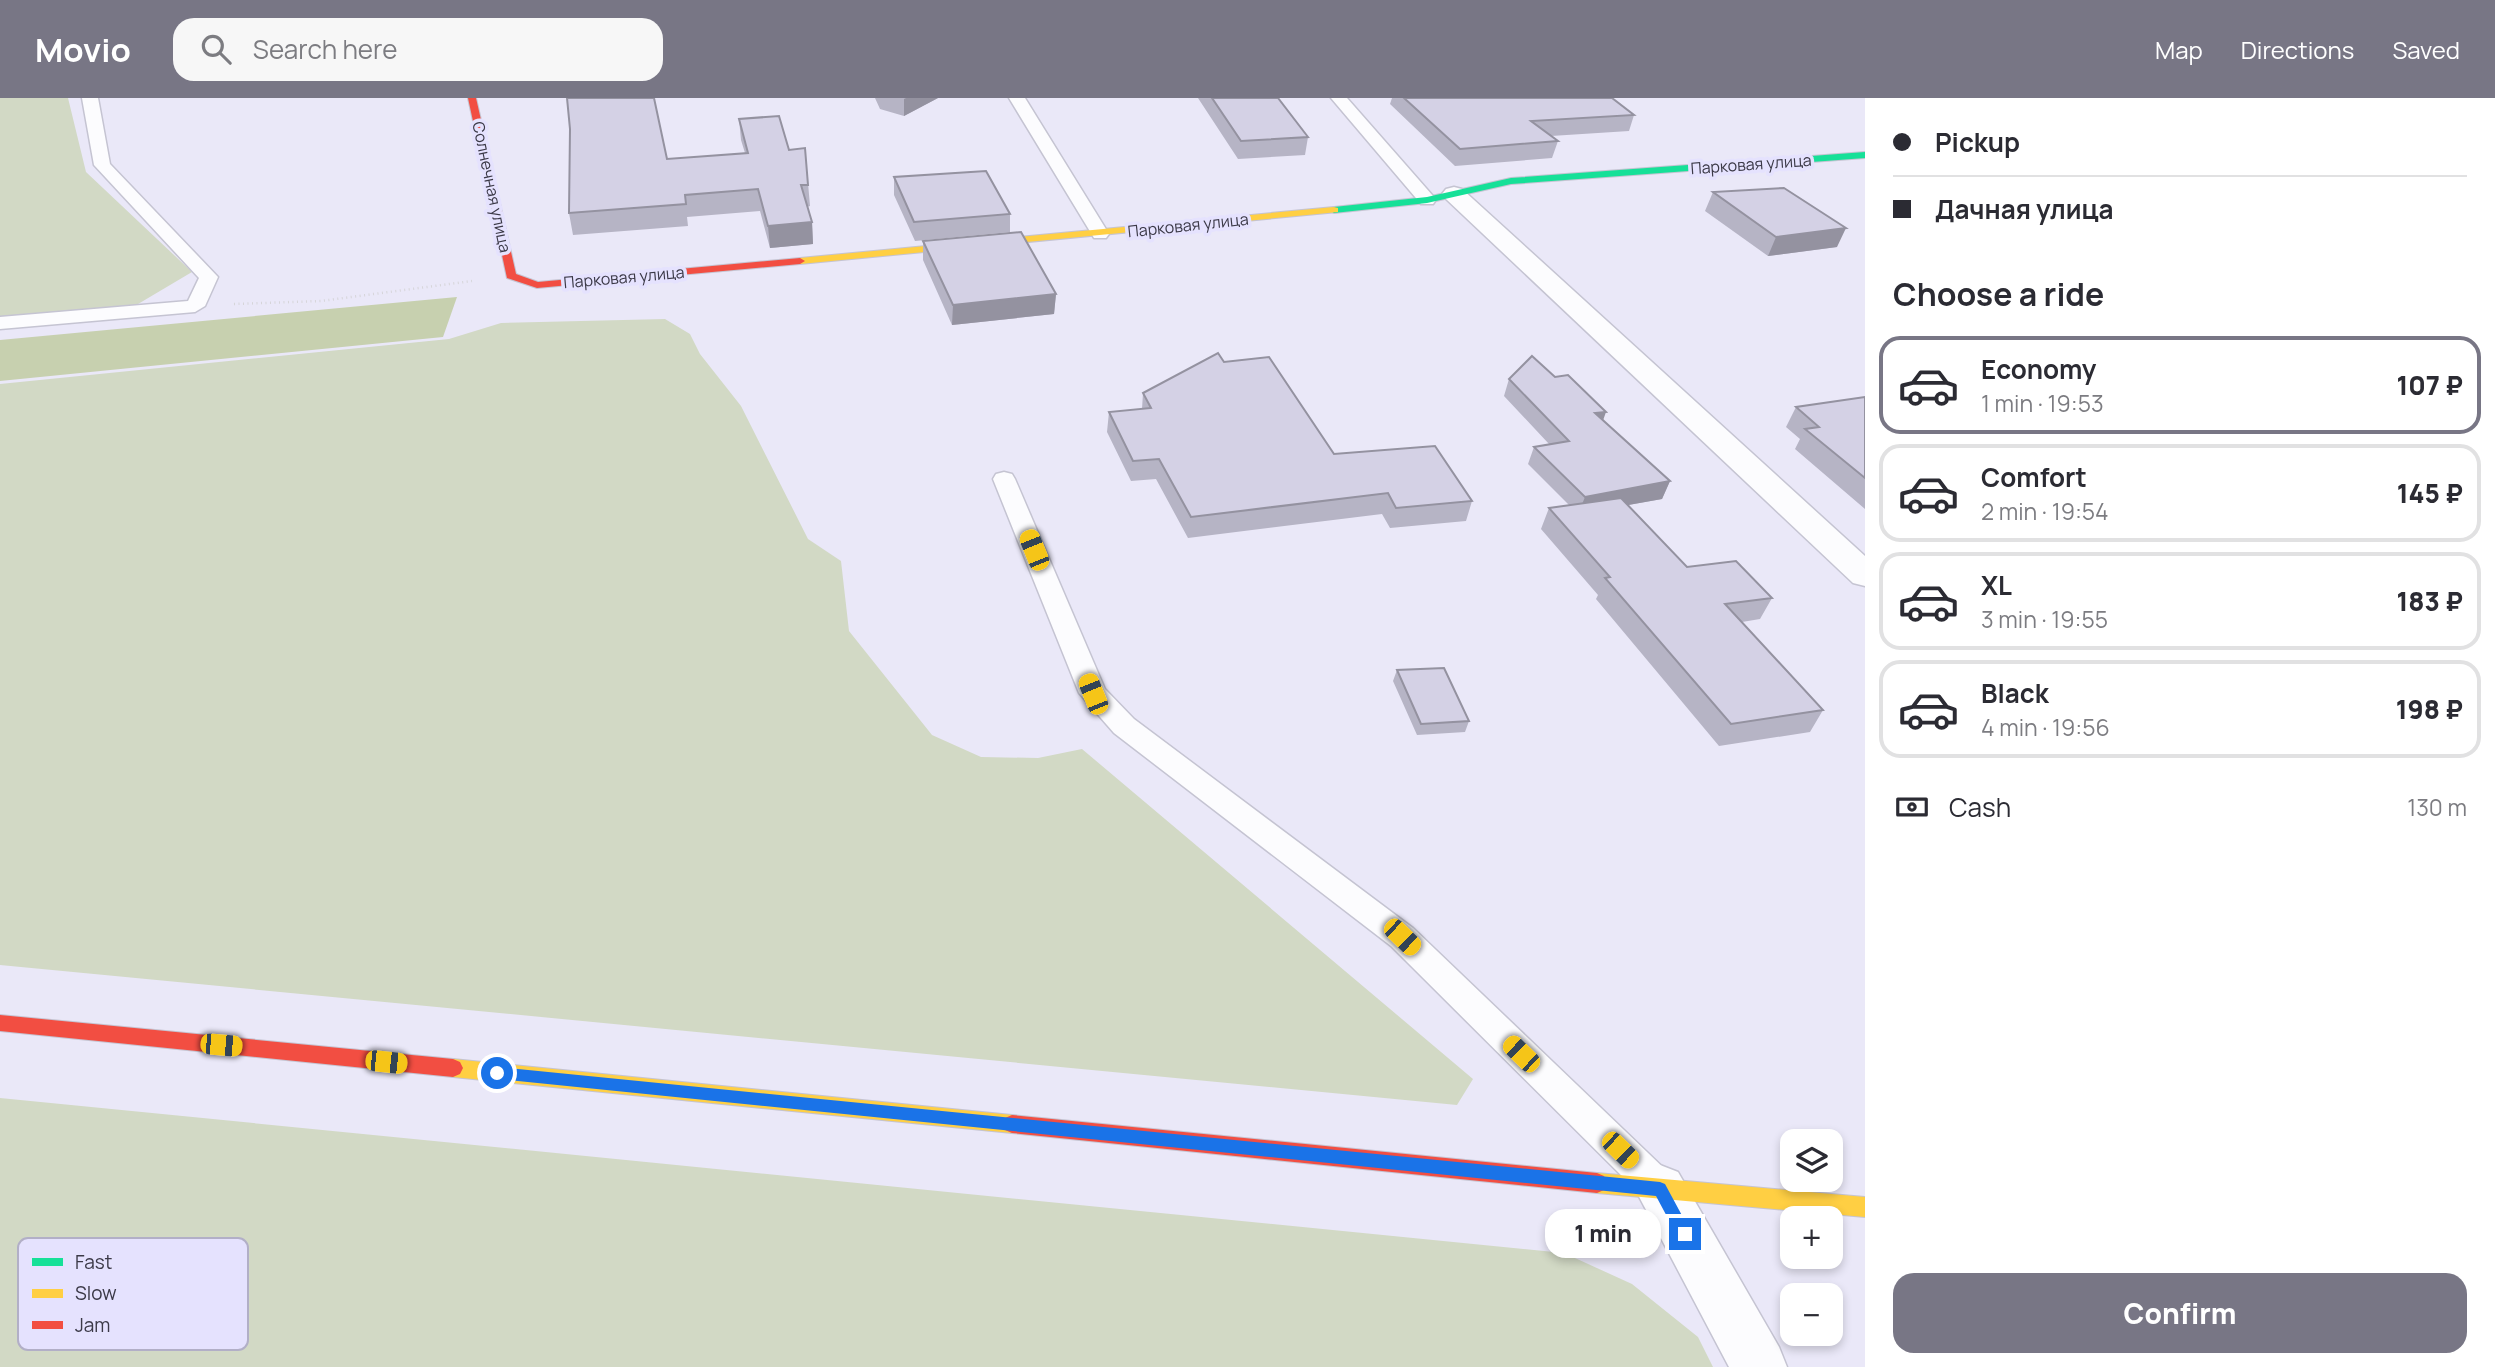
<!DOCTYPE html>
<html lang="en">
<head>
<meta charset="utf-8">
<style>
	:root { --surface:#fff; --page:#f7f7f7; --text:#2b2b33; --muted:#7c7c81; --line:#e1e1e2; --accent:#787685 }
	body { margin:0; font-family:Manrope,sans-serif; background:var(--page); color:var(--text); height:100vh; display:flex; flex-direction:column; font-size:26px; white-space:nowrap }
	* { box-sizing:border-box; margin:0 }
	p { font-size:23px; color:var(--muted) }
	.icon { flex:none; width:38px; height:38px; fill:none; stroke:currentColor; stroke-width:2; stroke-linecap:round; stroke-linejoin:round }
	.map { position:relative; flex:1; overflow:hidden }
	.drawer { display:flex; flex-direction:column; background:var(--surface); width:630px }
	.drawer>* { flex:none }
	.top-card { display:grid; align-content:center; height:154px; padding:0 28px; background:var(--surface) }
	.buttons { position:absolute; left:1780px; top:1031px; display:grid; gap:14px }
	.buttons a { display:grid; place-items:center; width:63px; height:63px; border-radius:14px; background:var(--surface); box-shadow:0 4px 10px #0003; font-size:35px }
	.end { position:absolute; width:32px; height:32px; margin:-16px; border:9px solid #1a73e8; background:#fff; box-shadow:0 0 0 4px #fff }
	.from { border-radius:50% }
	.bubble { position:absolute; height:49px; border-radius:21px; background:var(--surface); box-shadow:0 4px 10px #0003; font-size:23px; font-weight:800; line-height:49px; text-align:center }
	.car { position:absolute; width:21px; height:42px; margin:-21px -10px; border-radius:9px; box-shadow:0 0 5px 2px #0007; background:linear-gradient(#f5c518 24%,#345 0 40%,#f5c518 0 76%,#345 0 86%,#f5c518 0) }
	.top-card b { display:flex; align-items:center; gap:24px; height:66px; font-size:26px }
	.top-card b+b { border-top:2px solid var(--line) }
	.top-card i { width:18px; height:18px; background:var(--text) }
	ul { padding:0; list-style:none }
	li { display:flex; align-items:center; gap:21px; height:98px; margin:0 14px 10px; padding:0 14px; border:4px solid var(--line); border-radius:21px }
	li div { flex:1 }
	li b { display:block; font-size:26px }
	li em { font-style:normal; font-weight:800 }
	li.active { border-color:var(--accent) }
	li>.icon { width:63px; height:63px; stroke-width:1.5 }
	h2 { padding:0 28px; font-size:32px; line-height:84px }
	.pay { display:flex; align-items:center; gap:18px; height:77px; padding:0 28px; font-size:26px }
	.pay p { margin-inline-start:auto }
	.cta { display:flex; gap:14px; margin-top:auto; padding:14px 28px }
	.cta a { flex:1; height:80px; border-radius:21px; background:var(--accent); color:#fff; font-size:28px; font-weight:800; line-height:80px; text-align:center }
	header { display:flex; align-items:center; gap:42px; box-sizing:border-box; height:98px; padding:0 35px; background:var(--accent); color:#fff }
	header strong { font-size:33px }
	nav { display:flex; gap:38px; margin-inline-start:auto; font-size:24px }
	.search { width:490px; height:63px; background:var(--page); display:flex; align-items:center; gap:18px; box-sizing:border-box; padding:0 24px; border-radius:21px; color:var(--muted); font-size:26px }
	main { display:flex; flex:1; min-height:0 }
	.map>svg:first-child { display:block }
</style>
</head>
<body>
<header>
<strong>Movio</strong>
<div class="search"><svg class="icon" aria-label="search" viewBox="0 0 24 24"><circle cx="10" cy="10" r="6"/><path d="M15 15l6 6"/></svg>Search here</div>
<nav><a>Map</a><a>Directions</a><a>Saved</a></nav>
</header>
<main>
<div class="map">
<svg width="1865" height="1269" viewBox="0 0 1865 1269">
	<rect width="100%" height="100%" fill="#eae8f8"/>
	<path fill="#d2d9c5" d="M0 0H68L86 74 192 174 133 209 0 222Z
		M665 221 690 236 700 256 741 308 808 441 841 463 849 533 932 637 981 659 1038 660 1082 651 1473 981 1457 1007 0 867V286L449 241 501 225Z
		M0 1000 1564 1155 1632 1186 1698 1239 1713 1269H0Z"/>
	<path fill="#c7d0af" d="M457 199 443 239 0 283V242Z"/>
	<g fill="none" stroke-linecap="round" stroke-linejoin="round">
		<g stroke="#c5c4d2" stroke-width="3">
			<path id="lane" d="M82 0H98L110 66 218 179 205 208 195 214 0 231V219L188 203 199 180 94 67Z
				M1009 0H1025L1109 136 1106 140H1094Z
				M1331 0H1347L1433 98 1436 102 1433 106H1421Z
				M1004 374 1012 376 1015 381 1105 591 1134 621 1413 830 1671 1077 1676 1089 1671 1101 1658 1106 1645 1101 1391 848 1114 635 1079 595 993 381 996 376Z"/>
		</g>
		<g stroke="#c5c4d2" stroke-width="3">
			<path id="street" d="M1454 89 1462 91 1865 458V488L1853 485 1446 101 1442 96 1446 91Z
				M1660 1067 1678 1074 1779 1249 1787 1269H1729L1635 1091 1642 1074Z"/>
		</g>
		<g stroke="#c5c4d2" stroke-width="2">
			<path id="fast" d="M1865 54V60L1511 86 1427 105 1334 115 1329 112 1334 109 1427 99 1511 80Z"/>
		</g>
		<g stroke="#c5c4d2" stroke-width="2">
			<path id="slow" d="M1334 109 1338 110V114L800 166 795 163 800 160Z
				M453 961 1012 1017 1019 1020 1022 1026 1019 1032 1012 1035 453 979 446 976 443 970 446 964Z
				M1597 1075 1865 1099V1119L1597 1095 1590 1092 1587 1085 1590 1078Z"/>
		</g>
		<g stroke="#c5c4d2" stroke-width="2">
			<path id="jam" d="M468 0H476L516 176 538 184 800 160 805 163 800 166 537 190 507 180Z
				M0 917 453 961 460 964 463 970 460 976 453 979 0 933Z
				M1012 1017 1597 1075 1604 1078 1607 1085 1604 1092 1597 1095 1012 1035 1005 1032 1002 1026 1005 1020Z"/>
		</g>
		<path stroke="#d6d5d9" stroke-width="2.5" stroke-dasharray="1 3.5" stroke-linecap="butt" d="M234 206 321 203 472 183"/>
		<use href="#lane" fill="#fcfcfe" fill-rule="evenodd"/>
		<use href="#street" fill="#fcfcfe" fill-rule="evenodd"/>
		<use href="#fast" fill="#16e098" fill-rule="evenodd"/>
		<use href="#slow" fill="#ffcf43" fill-rule="evenodd"/>
		<use href="#jam" fill="#f24e42" fill-rule="evenodd"/>
	</g>
	<path fill="#b6b4c5" d="M875 0H938L904 18 880 11Z
		M1198 0H1278L1308 39 1305 57 1238 61Z
		M1392 0H1612L1634 17 1629 33 1551 38 1558 43 1552 60 1455 68 1390 6Z
		M739 21 789 52 805 50 810 108 807 109 812 124 813 146 770 150 760 113 687 119 688 128 573 137 569 115 667 61 745 55 741 42Z
		M894 79 1010 116V134L915 143 894 97Z
		M1713 94 1837 149 1768 158 1705 113Z
		M923 143 1056 196 1054 216 952 227 923 162Z
		M1224 264 1334 356 1472 403 1466 423 1390 430 1382 416 1188 440 1156 381 1131 383 1107 334 1109 314 1142 311 1143 295Z
		M1509 281 1603 323 1670 383 1662 401 1628 407 1687 469 1772 500 1760 521 1742 524 1823 612 1810 634 1719 648 1596 501 1598 497 1541 431 1549 410 1569 407 1528 366 1534 349 1549 346 1504 298Z
		M1865 299V411L1795 351 1800 341 1786 329 1796 309Z
		M1397 572 1469 623 1465 634 1417 637 1393 583Z"/>
	<path fill="#9492a0" d="M906 0H938L904 18V1Z
		M812 124 813 146 770 150 768 128Z
		M1846 130 1837 149 1768 158 1776 139Z
		M1056 196 1054 216 952 227 953 207Z
		M1606 314 1600 331 1595 315Z
		M1670 383 1662 401 1578 416 1585 399Z"/>
	<path fill="#d4d1e5" stroke="#9492a0" stroke-width="2" d="M567 0H654L667 61 748 55 739 21 779 18 789 52 805 50 808 87H801L812 124 768 128 758 91 685 97 686 106 569 115 570 31Z
		M1212 0H1278L1308 39 1241 43Z
		M1404 0H1612L1634 17 1531 23 1558 43 1460 51Z
		M986 73 1010 116 914 124 894 79Z
		M1784 90 1846 130 1776 139 1713 94Z
		M1021 134 1056 196 953 207 923 143Z
		M1218 255 1224 264 1269 259 1334 356 1435 348 1472 403 1396 410 1388 395 1191 419 1159 361 1133 363 1109 314 1151 310 1143 295Z
		M1532 258 1555 279 1568 277 1606 314 1595 315 1670 383 1585 399 1534 349 1569 343 1509 281Z
		M1865 299V380L1805 331 1819 329 1796 309Z
		M1621 400 1687 469 1736 463 1772 500 1725 506 1823 612 1731 626 1605 480 1610 479 1549 410Z
		M1444 570 1469 623 1421 626 1397 572Z"/>
	<path fill="#1a73e8" d="M497 969 1660 1084 1665 1086 1692 1136 1690 1141 1685 1143 1679 1141 1656 1098 497 981 490 975Z"/>
	<g text-anchor="middle" stroke-width="7" stroke-linejoin="round" paint-order="stroke">
		<g font-size="16" fill="#3b3947" stroke="#e5e2fe">
			<text transform="translate(1751 66) rotate(-4)" y="6">Парковая улица</text>
			<text transform="translate(492 89) rotate(78)" y="6">Солнечная улица</text>
			<text transform="translate(1188 127) rotate(-6)" y="6">Парковая улица</text>
			<text transform="translate(624 179) rotate(-5)" y="6">Парковая улица</text>
		</g>
	</g>
	<rect x="18" y="1140" width="230" height="112" rx="10" fill="#e5e2fe" stroke="#b2afc7" stroke-width="2"/>
	<rect x="32" y="1160" width="31" height="8" fill="#16e098"/>
	<rect x="32" y="1191" width="31" height="9" fill="#ffcf43"/>
	<rect x="32" y="1223" width="31" height="8" fill="#f24e42"/>
	<g font-size="19" fill="#3b3947">
		<text x="75" y="1171">Fast</text>
		<text x="75" y="1202">Slow</text>
		<text x="75" y="1234">Jam</text>
	</g>
</svg>
<div class="buttons">
<a><svg class="icon" aria-label="layers" viewBox="0 0 24 24"><path d="M12 4l9 5-9 5-9-5zM3 14l9 5 9-5"/></svg></a>
<a>+</a>
<a>−</a>
</div>
<i class="end from" style="left:497px;top:975px"></i>
<i class="end" style="left:1685px;top:1136px"></i>
<div class="bubble" style="left:1545px;top:1111px;width:116px">1 min</div>
<i class="car" style="left:1034px;top:452px;rotate:338deg"></i>
<i class="car" style="left:1093px;top:596px;rotate:338deg"></i>
<i class="car" style="left:1402px;top:839px;rotate:134deg"></i>
<i class="car" style="left:221px;top:947px;rotate:95deg"></i>
<i class="car" style="left:1521px;top:956px;rotate:314deg"></i>
<i class="car" style="left:386px;top:964px;rotate:96deg"></i>
<i class="car" style="left:1620px;top:1052px;rotate:134deg"></i>
</div>
<section class="drawer">
<div class="top-card">
<b><i class="from"></i>Pickup</b>
<b><i></i>Дачная улица</b>
</div>
<h2>Choose a ride</h2>
<ul>
<li class="active"><svg class="icon" aria-label="car" viewBox="0 0 24 24"><path d="M5 17H2v-5l4-1 3-4h7l3 4 3 1v5h-3M9 17h6M6 11h13"/><circle cx="7" cy="17" r="2"/><circle cx="17" cy="17" r="2"/></svg><div><b>Economy</b><p>1 min · 19:53</p></div><em>107 ₽</em></li>
<li><svg class="icon" aria-label="car" viewBox="0 0 24 24"><path d="M5 17H2v-5l4-1 3-4h7l3 4 3 1v5h-3M9 17h6M6 11h13"/><circle cx="7" cy="17" r="2"/><circle cx="17" cy="17" r="2"/></svg><div><b>Comfort</b><p>2 min · 19:54</p></div><em>145 ₽</em></li>
<li><svg class="icon" aria-label="car" viewBox="0 0 24 24"><path d="M5 17H2v-5l4-1 3-4h7l3 4 3 1v5h-3M9 17h6M6 11h13"/><circle cx="7" cy="17" r="2"/><circle cx="17" cy="17" r="2"/></svg><div><b>XL</b><p>3 min · 19:55</p></div><em>183 ₽</em></li>
<li><svg class="icon" aria-label="car" viewBox="0 0 24 24"><path d="M5 17H2v-5l4-1 3-4h7l3 4 3 1v5h-3M9 17h6M6 11h13"/><circle cx="7" cy="17" r="2"/><circle cx="17" cy="17" r="2"/></svg><div><b>Black</b><p>4 min · 19:56</p></div><em>198 ₽</em></li>
</ul>
<div class="pay"><svg class="icon" aria-label="cash" viewBox="0 0 24 24"><path d="M3 7h18v10H3z"/><circle cx="12" cy="12" r="2"/></svg>Cash<p>130 m</p></div>
<div class="cta"><a>Confirm</a></div>
</section>
</main>
</body>
</html>
